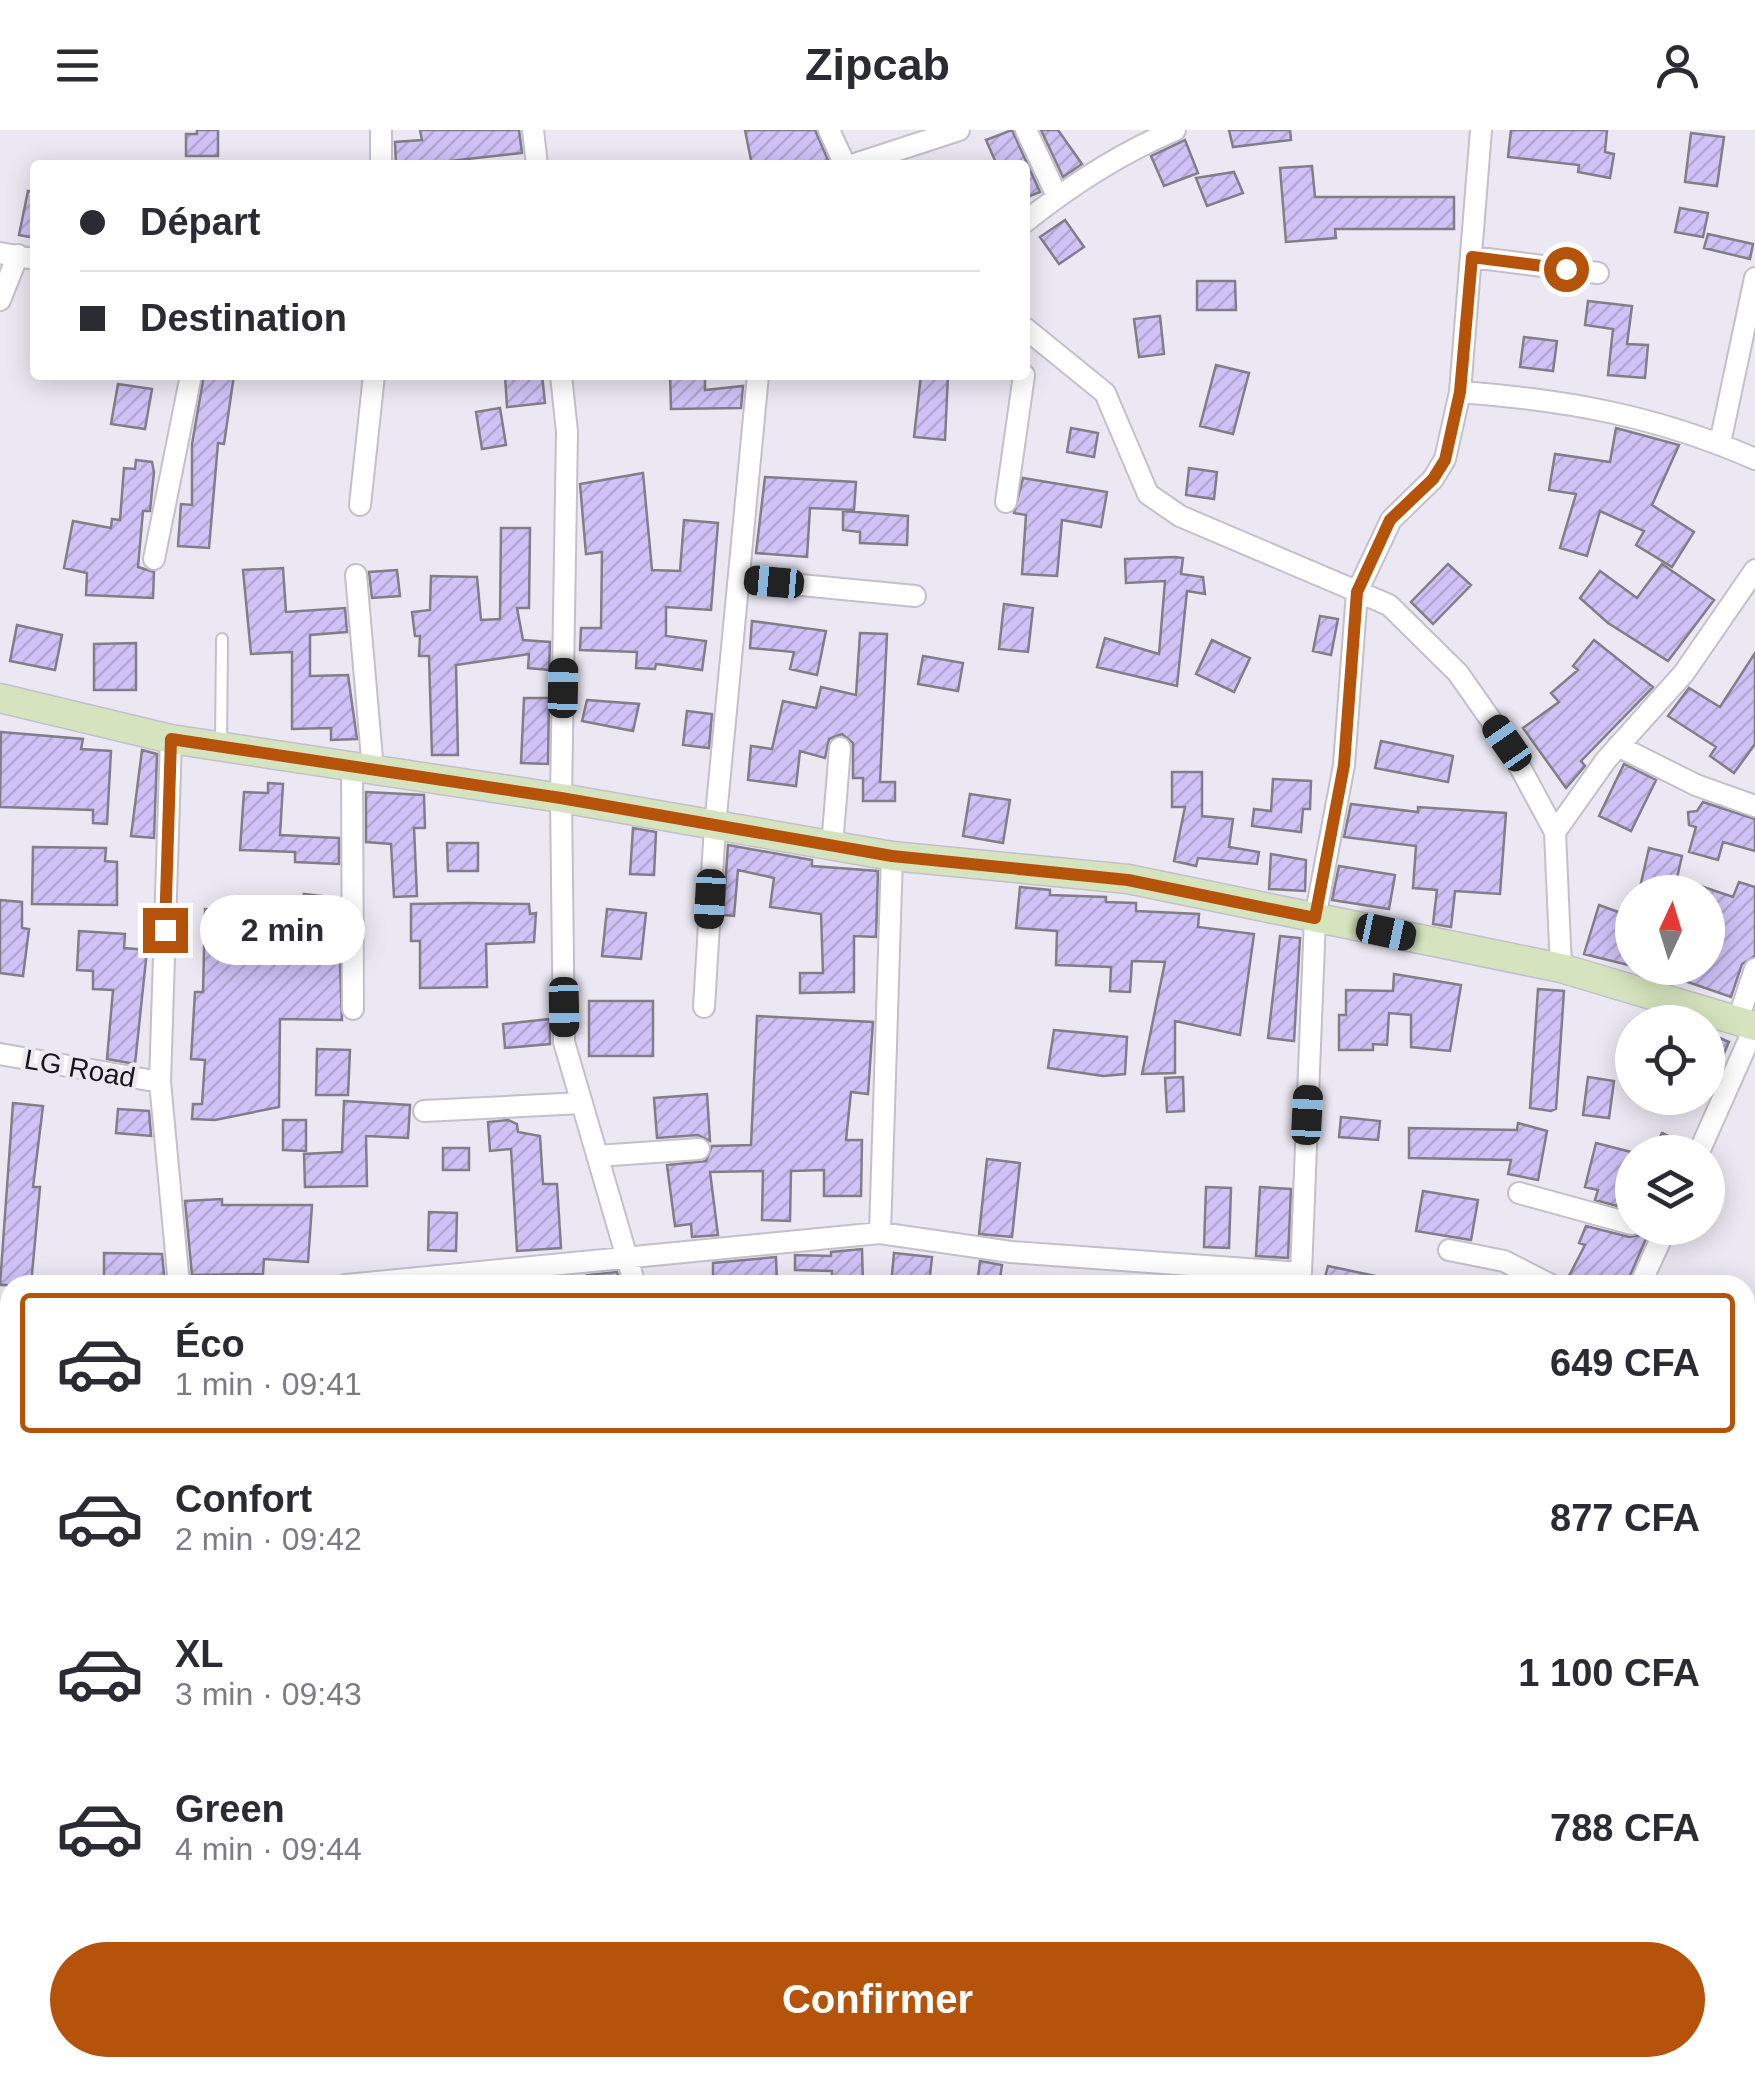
<!DOCTYPE html>
<html lang="fr">
<head>
<meta charset="utf-8">
<style>
	:root { --surface:#fff; --page:#f2f2f3; --text:#2b2b33; --muted:#7c7c81; --line:#e1e1e2; --accent:#b45309 }
	body { margin:0; font-family:Arial,sans-serif; background:var(--page); color:var(--text); height:100vh; display:flex; flex-direction:column; font-size:38px; white-space:nowrap }
	* { box-sizing:border-box; margin:0 }
	p { font-size:32px; color:var(--muted) }
	.icon { flex:none; width:55px; height:55px; fill:none; stroke:currentColor; stroke-width:2; stroke-linecap:round; stroke-linejoin:round }
	.map { position:relative; flex:1; overflow:hidden }
	.side { position:absolute; left:0px; top:1145px; width:1755px; height:802px; display:flex; flex-direction:column; background:var(--surface); border-radius:30px 30px 0 0; box-shadow:0 5px 25px #0003 }
	.side>* { flex:none }
	.top-card { position:absolute; left:30px; top:30px; width:1000px; height:220px; border-radius:10px; box-shadow:0 5px 25px #0003; display:grid; align-content:center; height:220px; padding:0 50px; background:var(--surface) }
	.needle { width:65px; rotate:4deg }
	.fabs { position:absolute; left:1615px; top:745px; display:grid; gap:20px }
	.fabs a { display:grid; place-items:center; width:110px; height:110px; border-radius:50%; background:var(--surface); box-shadow:0 5px 25px #0003; font-size:50px }
	.end { position:absolute; width:45px; height:45px; margin:-22px; border:12px solid #b45309; background:#fff; box-shadow:0 0 0 5px #fff }
	.from { border-radius:50% }
	.bubble { position:absolute; height:70px; border-radius:35px; background:var(--surface); box-shadow:0 5px 25px #0003; font-size:32px; font-weight:700; line-height:70px; text-align:center }
	.car { position:absolute; width:30px; height:60px; margin:-30px -15px; border-radius:12px; box-shadow:0 0 8px 2px #0007; background:linear-gradient(#222 24%,#8ab4d8 0 40%,#222 0 76%,#8ab4d8 0 86%,#222 0) }
	.top-card b { display:flex; align-items:center; gap:35px; height:95px; font-size:38px }
	.top-card b+b { border-top:2px solid var(--line) }
	.top-card i { width:25px; height:25px; background:var(--text) }
	ul { padding:18px 0 0; list-style:none }
	li { display:flex; align-items:center; gap:30px; height:140px; margin:0 20px 15px; padding:0 30px; border:5px solid transparent; border-radius:10px }
	li div { flex:1 }
	li b { display:block; font-size:38px }
	li em { font-style:normal; font-weight:700 }
	li.on { border-color:var(--accent) }
	li>.icon { width:90px; height:90px; stroke-width:1.5 }
	.cta { display:flex; gap:20px; margin-top:auto; padding:20px 50px }
	.cta a { flex:1; height:115px; border-radius:60px; background:var(--accent); color:#fff; font-size:40px; font-weight:700; line-height:115px; text-align:center }
	header { display:flex; justify-content:space-between; align-items:center; height:130px; padding:0 50px; background:var(--surface); font-size:45px; font-weight:700 }
	.map>svg:first-child { display:block }
</style>
</head>
<body>
<header><svg class="icon" aria-label="menu" viewBox="0 0 24 24"><path d="M4 6h16M4 12h16M4 18h16"/></svg>Zipcab<svg class="icon" aria-label="person" viewBox="0 0 24 24"><circle cx="12" cy="8" r="4"/><path d="M4 21q1-7 8-7t8 7"/></svg></header>
<div class="map">
<svg width="1755" height="1947" viewBox="0 0 1755 1947">
	<defs>
		<pattern id="building-hatch" width="6" height="6" patternUnits="userSpaceOnUse" patternTransform="scale(2.5)"><rect width="6" height="6" fill="#d0c2f7"/><path d="M-1 1l2-2M0 6l6-6M5 7l2-2" fill="none" stroke="#b2a6d3"/></pattern>
	</defs>
	<rect width="100%" height="100%" fill="#ebe8f3"/>
	<path fill="url(#building-hatch)" stroke="#817e88" stroke-width="2.5" d="M197 0H218V26H186V4H197Z
		M420 0H519L522 23 449 31V35H396L395 12 422 10Z
		M745 0H815L830 35H752Z
		M1012 0 1040 62 1025 68V35H997L986 10Z
		M1041 0H1058L1082 34 1063 47Z
		M1229 0H1290L1291 10 1233 17Z
		M1511 0H1607L1605 22 1614 24 1610 48 1578 42 1579 35 1508 27Z
		M1691 3 1724 7 1717 56 1685 52Z
		M1185 10 1198 43 1164 56 1151 26Z
		M1312 36 1315 67H1454V99H1335L1336 108 1286 112 1280 38Z
		M1234 42 1243 63 1207 76 1196 48Z
		M28 61 35 62V108L19 105Z
		M1680 78 1708 83 1703 107 1675 102Z
		M1065 90 1084 117 1059 134 1040 107Z
		M1708 104 1753 114 1750 129 1704 118Z
		M1197 151H1235L1236 180H1197Z
		M1588 171 1632 176 1627 214 1648 215 1645 248 1608 245 1613 199 1585 195Z
		M1160 186 1164 224 1139 227 1134 189Z
		M1524 207 1557 211 1553 241 1520 237Z
		M1216 235 1249 243 1233 304 1200 296Z
		M204 245H234L224 314 218 313 209 418 178 416 181 374 192 375V314Z
		M505 245H542L545 273 507 277Z
		M670 245H705V260L743 256 741 278 671 279Z
		M921 245H948L945 310 914 307Z
		M118 254 152 259 145 299 111 294Z
		M500 278 506 315 482 319 476 282Z
		M1071 298 1098 303 1094 327 1067 322Z
		M1616 298 1679 315 1652 375 1694 402 1672 437 1636 415 1644 401 1600 381 1587 426 1560 418 1576 364 1549 360 1555 324 1610 332Z
		M136 330 152 332 154 342 150 381H143L138 437 154 442 153 468 86 465 87 443 64 438 73 391 111 398 112 389 120 390 124 338 135 339Z
		M1189 338 1217 342 1214 369 1186 365Z
		M643 343 652 440 680 441 684 390 718 393 711 480 666 477V506L706 511 702 540 656 534 655 539 636 538 637 522 580 520 581 498H601L602 422 586 424 580 354Z
		M765 347 856 352 854 380 810 378 807 427 756 423Z
		M1023 348 1107 362 1101 397 1062 390 1057 446 1022 444 1026 385 1014 383Z
		M843 381 908 386 907 415 860 413V402L843 400Z
		M501 398H530L529 478H517L523 510 550 512 549 540 528 538 529 524 456 535 458 625H432L429 526H419L420 506H415L412 482 430 480 431 446 477 447 481 490 500 489Z
		M1175 427 1183 428 1181 444 1203 447 1205 464 1187 461 1177 556 1097 537 1105 508 1159 524 1165 451 1126 453 1125 429Z
		M1448 434 1471 455 1433 494 1411 472Z
		M1662 434 1714 470 1668 531 1608 493 1580 468 1600 441 1637 468Z
		M283 438 286 482 345 478 347 502 310 505V546L348 545 357 609 331 610V598L292 599V522L251 524 243 440Z
		M397 440 400 466 372 468 369 442Z
		M1004 474 1033 478 1028 522 999 519Z
		M1320 486 1338 489 1331 525 1313 521Z
		M752 491 826 501 817 545 790 539 794 522 750 518Z
		M17 495 62 505 55 540 10 531Z
		M860 503 887 504 880 652H895V671H863V648H853V613L842 604 829 609 825 628 800 621 796 656 748 650 751 616 772 619 783 571 816 578 821 557 856 565Z
		M1212 510 1250 528 1234 562 1196 544Z
		M1594 510 1653 557 1581 631 1585 636 1566 658 1523 598 1559 572 1551 563 1578 540 1573 536Z
		M136 513V560H94V514Z
		M1755 523V614L1734 643 1710 626 1716 617 1668 586 1689 558 1720 577Z
		M923 526 963 533 958 561 918 554Z
		M524 568H549L548 634 521 633Z
		M587 570 639 574 633 601 582 591Z
		M687 581 712 584 709 618 683 615Z
		M1 602 83 609 81 619 111 621 107 694 93 693V680L0 677Z
		M1381 611 1453 626 1448 652 1375 638Z
		M142 620 157 624 154 708 131 706Z
		M1624 634 1656 650 1631 701 1599 686Z
		M1172 642H1202V686L1233 689 1229 717 1259 722 1257 734 1198 728 1196 736 1174 731 1185 677H1172Z
		M1273 649 1311 651 1310 679H1303L1301 702 1252 696 1254 679 1271 681Z
		M268 653 283 654 280 705 339 708V734L295 732V722L240 720 244 662 268 663Z
		M366 662 424 665 425 698H414L417 766 394 767 391 714 366 712Z
		M970 664 1010 670 1003 713 963 706Z
		M1703 672 1755 689V721L1723 712 1718 730 1689 722 1696 697 1689 695 1688 682 1697 681Z
		M1351 674 1418 682V677L1506 683 1500 764 1455 761 1451 797 1433 794 1437 760 1413 758 1416 716 1344 707Z
		M633 698 656 702 654 745 630 744Z
		M447 713H478V741H448Z
		M728 715 812 730V736L878 741 876 807 854 806V862L800 863V843H823L821 784 770 777 774 748 738 740 734 786 723 785Z
		M33 717 106 718 105 731 117 732V775L32 774Z
		M1649 718 1682 726 1677 748 1733 767 1739 752 1755 757V826L1742 834 1731 867 1653 840 1708 838V762H1639Z
		M1271 724 1306 730 1305 761 1269 759Z
		M1339 736 1395 745 1389 779 1332 770Z
		M1020 757 1050 760V765L1106 767V772L1136 773V781L1199 784 1198 797 1254 804 1240 905 1175 891V943L1142 944 1165 832 1132 831 1130 862 1110 861 1111 837 1056 835 1057 801 1016 798Z
		M304 764 339 768 335 808H339L342 890 280 889 279 977 215 990 192 989 193 974H202L205 930 191 929 195 862H203L205 779 302 782Z
		M0 770 22 772V798L29 799 23 846 0 843Z
		M468 773 529 774 530 784 536 783 534 812 486 814 487 857 420 858V811H411V774Z
		M1599 775 1632 787V836L1584 824Z
		M607 779 646 783 641 829 602 826Z
		M79 801 125 804 124 818 147 820 135 934 107 929 113 860 93 859V841L77 840Z
		M1280 806 1300 808 1294 911 1268 908Z
		M1394 844 1461 855 1450 921 1411 917V885L1389 883 1387 915 1373 914V920H1339V885H1346V860L1393 861Z
		M1538 859 1564 861 1556 979 1551 981 1530 978Z
		M589 871H653V926H589Z
		M757 886 873 892 868 964 851 962 846 1010H862L861 1066H824V1040L791 1041 790 1091 762 1090 763 1041 710 1042 718 1105 692 1107 691 1094 675 1096 667 1035 706 1031 712 1016 751 1015Z
		M550 889V914L505 918 503 894Z
		M1054 900 1127 907 1125 944 1103 946 1048 938Z
		M1708 903 1729 912 1720 932H1708Z
		M317 919 350 920 348 965H316Z
		M1183 947 1184 981 1167 982 1165 948Z
		M1588 947 1614 951 1609 988 1583 985Z
		M707 964 710 1011 698 1005 657 1008 654 968Z
		M344 971 410 975 408 1008 366 1006 367 1056 305 1057 304 1024 342 1022Z
		M13 973 43 976 33 1057H40L31 1155H0Z
		M118 979 149 981 151 1006 116 1003Z
		M1341 987 1380 991 1378 1010 1339 1007Z
		M283 990H306V1021L283 1020Z
		M508 990 517 994 518 1002 540 1006 543 1054H557L561 1118 517 1121 511 1019 490 1021 488 992Z
		M1518 993 1547 1001 1538 1050 1508 1044 1511 1030 1409 1028V998L1517 1000Z
		M1662 1003 1687 1015 1685 1022H1653Z
		M1596 1013 1631 1022 1617 1076 1595 1070 1598 1060 1585 1057Z
		M443 1018H469V1040H443Z
		M987 1029 1020 1033 1012 1107 979 1104Z
		M1206 1057 1231 1058 1229 1118 1204 1117Z
		M1260 1057 1291 1059 1288 1128 1256 1126Z
		M1423 1061 1478 1070 1471 1110 1416 1101Z
		M222 1069V1075H312L308 1132 264 1129 263 1144 192 1145 185 1071Z
		M429 1082 457 1083 456 1121 428 1120Z
		M1586 1096 1629 1107 1648 1104 1626 1155H1586L1569 1146 1585 1115 1579 1113Z
		M862 1119 863 1155H832V1141L795 1140V1125L831 1126V1122Z
		M104 1123 162 1124 165 1155H104Z
		M894 1123 932 1127 929 1155H891Z
		M776 1127 777 1155H713V1133Z
		M980 1131 1002 1135 999 1155H977Z
		M1328 1136 1385 1148 1384 1155H1323Z
		M617 1142 621 1155H590L587 1145Z"/>
	<g fill="none" stroke-linecap="round" stroke-linejoin="round">
		<g stroke="#c3c0cb" stroke-width="14">
			<path id="lane" d="M221 616 222 509"/>
		</g>
		<g stroke="#c3c0cb" stroke-width="24">
			<path id="street" d="M533 0 537 35
				M829 0 845 35
				M1026 0 1057 66
				M381 35V0
				M852 35 959 0
				M1025 92C1071 55 1121 23 1175 0
				M0 123 35 129
				M1472 127 1598 143
				M0 170 18 125
				M1025 198 1105 263 1148 364 1180 386 1389 475 1458 543 1507 613 1555 702 1561 838
				M561 245 567 302 561 668 564 912 635 1155
				M1460 262C1567 270 1657 286 1755 329
				M1720 313 1755 148
				M1006 372 1024 245
				M360 375 374 245
				M154 429 191 245
				M356 445 373 640
				M739 449 915 466
				M171 609 160 952 179 1155
				M1618 616 1696 655 1755 676
				M352 637 353 879
				M1555 702 1606 630 1684 543 1755 440
				M832 716 840 618
				M704 877 715 696 758 245
				M1738 890 1755 839
				M0 924 160 952
				M424 981 582 973
				M1699 1022 1755 896
				M597 1026 699 1019
				M1519 1063 1632 1094
				M880 1103 892 726
				M1449 1120 1504 1131 1551 1155
				M346 1155 880 1103 1011 1122 1301 1143 1315 788 1344 635 1357 462 1391 390 1433 349 1445 329 1460 262 1481 0
				M1640 1155 1666 1098
				M0 1586 10 1592
				M1745 1703 1755 1682
				M0 1711 10 1708
				M1745 1754 1755 1757
				M1104 1938 1106 1947"/>
		</g>
		<g stroke="#c3c0cb" stroke-width="31">
			<path id="secondary" d="M0 568 171 609 561 668 892 726 1128 749 1561 838 1755 896"/>
		</g>
		<use href="#lane" stroke="#fff" stroke-width="10"/>
		<use href="#street" stroke="#fff" stroke-width="20"/>
		<use href="#secondary" stroke="#d5e4be" stroke-width="28"/>
	</g>
	<g fill="none" stroke-linecap="round" stroke-linejoin="round">
		<path stroke="#b45309" stroke-width="12" d="M165 800 171 609 561 668 892 726 1128 750 1315 788 1344 635 1357 462 1390 390 1433 349 1445 330 1460 262 1472 127 1566 139"/>
	</g>
	<g text-anchor="middle" stroke-width="9" stroke-linejoin="round" paint-order="stroke">
		<g font-size="28" fill="#161519" stroke="#ebe8f3">
			<text transform="translate(80 938) rotate(10)" y="10">LG Road</text>
		</g>
	</g>
</svg>
<div class="fabs">
<a><svg class="needle" viewBox="-14 -14 28 28"><path d="M0-13l5 13h-10z" fill="#e53935"/><path d="M0 13l5-13h-10z" fill="#7c7c81"/></svg></a>
<a><svg class="icon" aria-label="locate" viewBox="0 0 24 24"><circle cx="12" cy="12" r="6"/><path d="M12 2v4M12 18v4M2 12h4M18 12h4"/></svg></a>
<a><svg class="icon" aria-label="layers" viewBox="0 0 24 24"><path d="M12 4l9 5-9 5-9-5zM3 14l9 5 9-5"/></svg></a>
</div>
<i class="end from" style="left:1566px;top:139px"></i>
<i class="end" style="left:165px;top:800px"></i>
<div class="bubble" style="left:200px;top:765px;width:165px">2 min</div>
<i class="car" style="left:774px;top:452px;rotate:275deg"></i>
<i class="car" style="left:563px;top:558px;rotate:1deg"></i>
<i class="car" style="left:1507px;top:613px;rotate:325deg"></i>
<i class="car" style="left:710px;top:769px;rotate:183deg"></i>
<i class="car" style="left:1386px;top:802px;rotate:102deg"></i>
<i class="car" style="left:564px;top:877px;rotate:179deg"></i>
<i class="car" style="left:1307px;top:985px;rotate:3deg"></i>
<div class="top-card">
<b><i class="from"></i>Départ</b>
<b><i></i>Destination</b>
</div>
<section class="side">
<ul>
<li class="on"><svg class="icon" aria-label="car" viewBox="0 0 24 24"><path d="M5 17H2v-5l4-1 3-4h7l3 4 3 1v5h-3M9 17h6M6 11h13"/><circle cx="7" cy="17" r="2"/><circle cx="17" cy="17" r="2"/></svg><div><b>Éco</b><p>1 min · 09:41</p></div><em>649 CFA</em></li>
<li><svg class="icon" aria-label="car" viewBox="0 0 24 24"><path d="M5 17H2v-5l4-1 3-4h7l3 4 3 1v5h-3M9 17h6M6 11h13"/><circle cx="7" cy="17" r="2"/><circle cx="17" cy="17" r="2"/></svg><div><b>Confort</b><p>2 min · 09:42</p></div><em>877 CFA</em></li>
<li><svg class="icon" aria-label="car" viewBox="0 0 24 24"><path d="M5 17H2v-5l4-1 3-4h7l3 4 3 1v5h-3M9 17h6M6 11h13"/><circle cx="7" cy="17" r="2"/><circle cx="17" cy="17" r="2"/></svg><div><b>XL</b><p>3 min · 09:43</p></div><em>1 100 CFA</em></li>
<li><svg class="icon" aria-label="car" viewBox="0 0 24 24"><path d="M5 17H2v-5l4-1 3-4h7l3 4 3 1v5h-3M9 17h6M6 11h13"/><circle cx="7" cy="17" r="2"/><circle cx="17" cy="17" r="2"/></svg><div><b>Green</b><p>4 min · 09:44</p></div><em>788 CFA</em></li>
</ul>
<div class="cta"><a>Confirmer</a></div>
</section>
</div>
</body>
</html>
